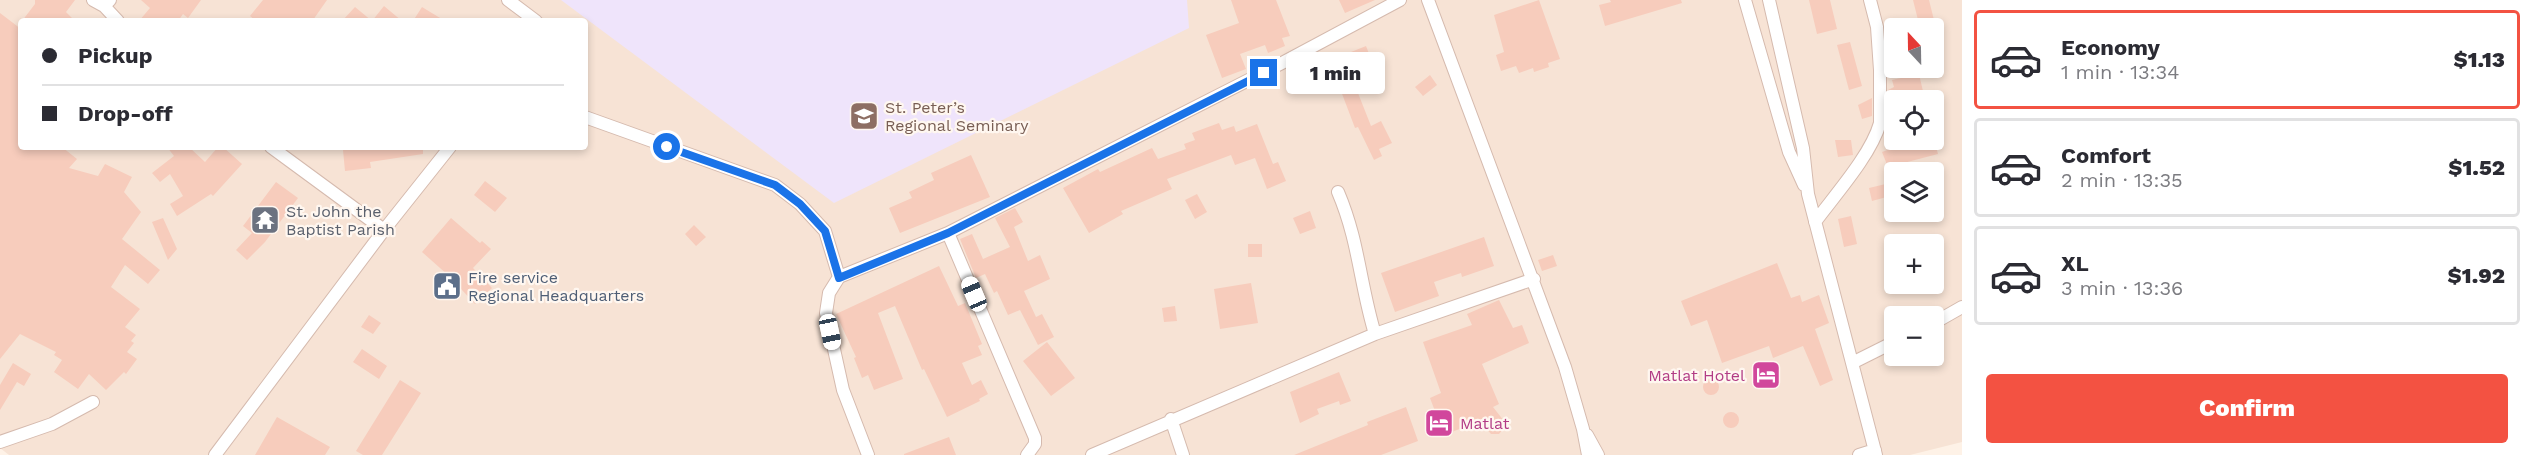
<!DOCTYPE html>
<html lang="en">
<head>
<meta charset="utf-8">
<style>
	:root { --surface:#fff; --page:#f7f7f7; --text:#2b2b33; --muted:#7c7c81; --line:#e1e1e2; --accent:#f35242 }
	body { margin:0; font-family:"Work Sans",sans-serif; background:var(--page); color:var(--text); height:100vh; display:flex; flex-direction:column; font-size:22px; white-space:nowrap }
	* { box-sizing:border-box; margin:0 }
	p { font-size:20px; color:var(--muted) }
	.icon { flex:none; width:33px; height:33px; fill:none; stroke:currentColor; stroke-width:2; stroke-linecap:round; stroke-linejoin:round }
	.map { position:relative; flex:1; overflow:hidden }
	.panel { display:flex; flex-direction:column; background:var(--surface); width:570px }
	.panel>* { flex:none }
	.guide { position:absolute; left:18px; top:18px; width:570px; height:132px; border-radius:6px; box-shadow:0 3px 9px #0003; display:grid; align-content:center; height:132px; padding:0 24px; background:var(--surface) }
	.needle { width:39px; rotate:338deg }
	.controls { position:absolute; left:1884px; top:18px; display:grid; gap:12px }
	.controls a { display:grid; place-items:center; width:60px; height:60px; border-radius:6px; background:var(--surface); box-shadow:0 3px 9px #0003; font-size:30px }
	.end { position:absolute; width:27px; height:27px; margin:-14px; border:8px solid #1a73e8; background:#fff; box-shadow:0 0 0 3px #fff }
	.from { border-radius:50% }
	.bubble { position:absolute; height:42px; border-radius:6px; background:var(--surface); box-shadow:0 3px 9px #0003; font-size:20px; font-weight:800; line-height:42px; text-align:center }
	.car { position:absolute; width:18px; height:36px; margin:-18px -9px; border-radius:8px; box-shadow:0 0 4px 2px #0007; background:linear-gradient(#fff 24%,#345 0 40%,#fff 0 76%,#345 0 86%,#fff 0) }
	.guide b { display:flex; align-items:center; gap:21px; height:57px; font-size:22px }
	.guide b+b { border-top:2px solid var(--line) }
	.guide i { width:15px; height:15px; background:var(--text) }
	ul { padding:10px 0 0; list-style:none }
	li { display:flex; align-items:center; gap:18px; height:99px; margin:0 12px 9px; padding:0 12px; border:3px solid var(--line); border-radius:6px }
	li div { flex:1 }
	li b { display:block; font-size:22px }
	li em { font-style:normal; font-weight:800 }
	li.selected { border-color:var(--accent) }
	li>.icon { width:54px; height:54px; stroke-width:1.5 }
	.action { display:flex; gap:12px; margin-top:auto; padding:12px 24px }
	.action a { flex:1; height:69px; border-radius:6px; background:var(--accent); color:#fff; font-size:24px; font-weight:800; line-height:69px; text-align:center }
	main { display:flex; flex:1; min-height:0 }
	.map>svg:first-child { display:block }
</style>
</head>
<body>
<main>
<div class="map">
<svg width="1962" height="455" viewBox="0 0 1962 455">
	<rect width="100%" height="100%" fill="#fef2e7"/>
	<path fill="#f7e3d5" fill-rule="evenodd" d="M0 0H1962V442L1910 455H9L0 448ZM21 21H585V147H21ZM1894 28H1934V68H1894ZM1894 100H1934V140H1894ZM1894 172H1934V212H1894ZM1894 244H1934V284H1894ZM1894 316H1934V356H1894Z"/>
	<path fill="#efe4fb" d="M561 0H1187L1189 28 834 203Z"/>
	<path fill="#f7ccbc" d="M35 0H75L66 12 75 21H22L35 4Z
		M141 0H201L188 18 183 14 178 21H139L150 8Z
		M263 0H327L313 20 256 21 250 16Z
		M1231 0H1276L1290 36 1282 38 1285 46 1268 53 1265 45 1240 54 1246 69 1222 78 1206 35 1239 23Z
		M1339 0H1375L1345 13Z
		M1539 0 1560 59 1548 63 1549 67 1534 72 1533 68 1519 73 1516 66 1501 71 1496 55 1504 52 1494 15Z
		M1610 0H1681L1682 3 1605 26 1599 5 1611 2Z
		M1809 0H1830L1837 29 1817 34Z
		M1913 0H1929L1934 20 1919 24Z
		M384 6 402 21H372Z
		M355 7 372 21H342Z
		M422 7 445 21H413Z
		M0 13 21 29V147H62L77 159 69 168 98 176 105 164 132 177 124 192 141 212 122 239 160 270 148 284 125 265 111 287 140 309 125 327 136 335 131 341 134 343 127 352 137 359 126 374 124 372 106 390 89 374 78 389 54 372 62 360 54 355 56 352 20 334 0 359Z
		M1850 42 1862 86 1849 90 1837 45Z
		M1366 46 1379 79 1356 88 1371 126 1381 121 1392 143 1379 149 1382 156 1374 160 1358 127 1355 128 1333 70 1355 62 1351 52Z
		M1919 74 1925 100H1888V90L1894 87 1892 80Z
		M1430 75 1437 85 1423 96 1415 87Z
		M1872 98V116L1862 119 1858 105Z
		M1219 123 1222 130 1234 126 1236 132 1257 124 1273 164 1278 162 1286 181 1267 189 1255 158 1235 165 1231 155 1167 179 1172 189 1121 211 1123 214 1089 233 1063 188 1098 169 1100 172 1152 148 1158 159 1186 149 1184 144 1195 140 1192 133Z
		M1835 140H1851L1853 155 1838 157Z
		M1906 140H1934L1938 154 1888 167 1882 152 1907 143Z
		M167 147H189L205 162 218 147H223L242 164 213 196 211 194 177 216 170 204 183 196 170 174 160 182 152 173 174 156Z
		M363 147H423V154L370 162 371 168 345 171 343 150Z
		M971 155 990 197 900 233 889 208 912 198 909 192 934 180 931 173Z
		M485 181 507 198 495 212 474 195Z
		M276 182 298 198 265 242 247 260 236 250 252 233 243 226Z
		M1894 182V195L1872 201 1869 188Z
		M1197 194 1207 212 1195 219 1185 200Z
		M1015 208 1023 222 1014 227 1028 261 1040 255 1050 279 1024 291 1036 317 1042 314 1054 337 1038 345 1020 310 1008 315 997 291 994 293 985 274 976 278 960 239 972 234 983 259 1010 247 995 218Z
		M1310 211 1316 228 1300 234 1293 218Z
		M1851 216 1857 244 1844 247 1838 219Z
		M163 218 177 249 168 260 152 222Z
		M451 218 480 243 482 241 491 249 473 268 492 288 475 304 449 276 422 252Z
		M694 225 706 237 696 246 685 234Z
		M1484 237 1494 266 1462 277 1461 273 1434 282 1439 296 1395 312 1381 273Z
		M1248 244H1262V257H1248Z
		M1553 255 1557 266 1542 271 1538 260Z
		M1777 263 1791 298 1800 295 1802 302 1819 295 1829 323 1815 329 1833 380 1820 386 1803 346 1773 358 1769 346 1722 363 1707 320 1691 326 1681 301Z
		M939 266 958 306 965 303 982 344 978 346 982 355 962 363 972 385 981 380 988 394 979 399 980 401 947 417 924 369 922 370 895 306 878 313 903 379 874 390 868 375 862 378 854 358 856 357 836 314Z
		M1251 283 1258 323 1220 329 1214 289Z
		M1499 300 1513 328 1522 325 1529 343 1482 364 1499 404 1493 407 1504 421V428L1499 434H1491L1480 421 1444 435 1430 398 1441 393 1423 342 1472 325 1467 314Z
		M1175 306 1177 321 1164 322 1162 308Z
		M369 315 381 323 373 334 361 327Z
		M1047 342 1075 378 1051 396 1023 361Z
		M362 349 387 366 379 379 353 362Z
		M13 363 31 374 24 386 17 382 0 410V385Z
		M1339 372 1351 401 1340 405 1339 401 1317 409 1319 414 1300 423 1290 392Z
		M1703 387a8 8 0 1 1 16 0a8 8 0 1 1-16 0Z
		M400 380 421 393 382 455H363L356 451Z
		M1406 407 1418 441 1381 455H1294L1368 425 1367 422Z
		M1723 420a8 8 0 1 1 16 0a8 8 0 1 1-16 0Z
		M277 417 330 447 325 455H255Z
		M949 437 956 455H904V454Z"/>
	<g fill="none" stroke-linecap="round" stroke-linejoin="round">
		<g stroke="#d5baae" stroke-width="14">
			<path id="minor" d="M93 0 104 6
				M110 0 104 6 118 21
				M508 0 536 21
				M1428 0 1565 367 1583 429 1588 455
				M1745 0 1789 152 1804 185
				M1769 0 1803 148 1808 194 1876 455
				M585 117 775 185 800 204 825 231 839 277 948 233 1282 63 1400 0
				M271 147 384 230
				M1338 192C1359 241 1360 285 1375 334
				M1815 222C1835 195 1871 155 1880 123V70L1877 27 1870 0
				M948 233 1035 438V444L1027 455
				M839 277 829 293 826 313 843 390 868 455
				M1934 323 1962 307
				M1852 363 1894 342
				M1171 419 1183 455
				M1587 435 1598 455
				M0 442 52 424 93 402
				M215 455 384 230 450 147
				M1092 455 1375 334 1534 279
				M1859 455 1875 450"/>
		</g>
		<use href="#minor" stroke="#fff" stroke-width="12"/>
	</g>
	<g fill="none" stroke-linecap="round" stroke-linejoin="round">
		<path stroke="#1a73e8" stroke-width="8" d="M667 147 775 185 800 204 825 231 839 278 948 233 1264 73"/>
	</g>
	<defs>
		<g id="university-square" transform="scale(1.5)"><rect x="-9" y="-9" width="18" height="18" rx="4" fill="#8d6e63" stroke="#fff7f0"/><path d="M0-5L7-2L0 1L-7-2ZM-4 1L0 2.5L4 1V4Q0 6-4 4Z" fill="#fff"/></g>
		<g id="temple-square" transform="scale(1.5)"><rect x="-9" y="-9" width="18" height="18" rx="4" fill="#6b7280" stroke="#fff7f0"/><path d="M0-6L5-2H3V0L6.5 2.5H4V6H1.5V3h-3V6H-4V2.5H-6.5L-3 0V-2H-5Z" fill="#fff"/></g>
		<g id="civic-square" transform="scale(1.5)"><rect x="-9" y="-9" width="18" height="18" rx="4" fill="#5c6f8a" stroke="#fff7f0"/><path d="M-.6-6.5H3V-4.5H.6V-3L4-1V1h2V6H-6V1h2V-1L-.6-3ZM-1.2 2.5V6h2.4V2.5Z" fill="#fff"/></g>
		<g id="hotel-square" transform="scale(1.5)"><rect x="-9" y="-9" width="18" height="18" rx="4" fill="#d1479c" stroke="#fff7f0"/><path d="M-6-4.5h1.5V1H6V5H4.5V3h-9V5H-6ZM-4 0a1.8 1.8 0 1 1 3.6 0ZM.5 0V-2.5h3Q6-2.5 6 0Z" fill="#fff"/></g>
	</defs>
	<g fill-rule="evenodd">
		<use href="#university-square" x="864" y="116"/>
		<use href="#temple-square" x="265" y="220"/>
		<use href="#civic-square" x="447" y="286"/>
		<use href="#hotel-square" x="1766" y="375"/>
		<use href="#hotel-square" x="1439" y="423"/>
	</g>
	<g text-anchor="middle" stroke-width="4.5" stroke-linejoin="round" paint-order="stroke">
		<g font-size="16" fill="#785e54" stroke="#fff7f0" text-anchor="start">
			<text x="885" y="113">St. Peter’s<tspan x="885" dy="18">Regional Seminary</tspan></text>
		</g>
		<g font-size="16" fill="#5b616d" stroke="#fff7f0" text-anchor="start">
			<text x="286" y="217">St. John the<tspan x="286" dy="18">Baptist Parish</tspan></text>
		</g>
		<g font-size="16" fill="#4e5e75" stroke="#fff7f0" text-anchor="start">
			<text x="468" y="283">Fire service<tspan x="468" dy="18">Regional Headquarters</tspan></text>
		</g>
		<g font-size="16" fill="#b23c85" stroke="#fff7f0" text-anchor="end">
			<text x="1745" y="381">Matlat Hotel</text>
			<text x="1460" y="429" text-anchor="start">Matlat</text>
		</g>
	</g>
</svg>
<div class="controls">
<a><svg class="needle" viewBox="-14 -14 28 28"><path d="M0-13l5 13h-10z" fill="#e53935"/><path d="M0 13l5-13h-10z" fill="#7c7c81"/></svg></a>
<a><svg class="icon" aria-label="locate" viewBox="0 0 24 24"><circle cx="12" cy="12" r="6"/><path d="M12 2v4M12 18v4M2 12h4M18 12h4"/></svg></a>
<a><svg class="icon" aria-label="layers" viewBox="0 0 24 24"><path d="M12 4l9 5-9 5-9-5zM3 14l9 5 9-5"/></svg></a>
<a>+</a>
<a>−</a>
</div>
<i class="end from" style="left:667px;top:147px"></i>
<i class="end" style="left:1264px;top:73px"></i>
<div class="bubble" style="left:1286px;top:52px;width:99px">1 min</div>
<i class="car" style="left:974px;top:294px;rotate:337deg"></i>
<i class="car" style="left:830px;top:332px;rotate:168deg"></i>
<div class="guide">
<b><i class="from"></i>Pickup</b>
<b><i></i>Drop-off</b>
</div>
</div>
<section class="panel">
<ul>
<li class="selected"><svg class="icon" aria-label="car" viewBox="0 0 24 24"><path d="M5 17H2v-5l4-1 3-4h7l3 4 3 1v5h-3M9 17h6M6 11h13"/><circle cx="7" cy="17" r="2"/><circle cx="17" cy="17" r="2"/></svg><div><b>Economy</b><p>1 min · 13:34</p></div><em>$1.13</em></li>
<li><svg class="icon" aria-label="car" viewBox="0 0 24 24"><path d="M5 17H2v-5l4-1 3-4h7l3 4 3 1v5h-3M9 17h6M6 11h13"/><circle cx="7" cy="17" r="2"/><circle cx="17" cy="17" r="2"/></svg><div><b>Comfort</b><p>2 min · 13:35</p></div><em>$1.52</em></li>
<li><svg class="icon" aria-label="car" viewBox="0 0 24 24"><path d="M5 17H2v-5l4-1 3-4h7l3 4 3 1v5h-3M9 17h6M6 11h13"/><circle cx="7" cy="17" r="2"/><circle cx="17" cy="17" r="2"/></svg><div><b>XL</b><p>3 min · 13:36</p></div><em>$1.92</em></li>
</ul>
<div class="action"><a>Confirm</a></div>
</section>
</main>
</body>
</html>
